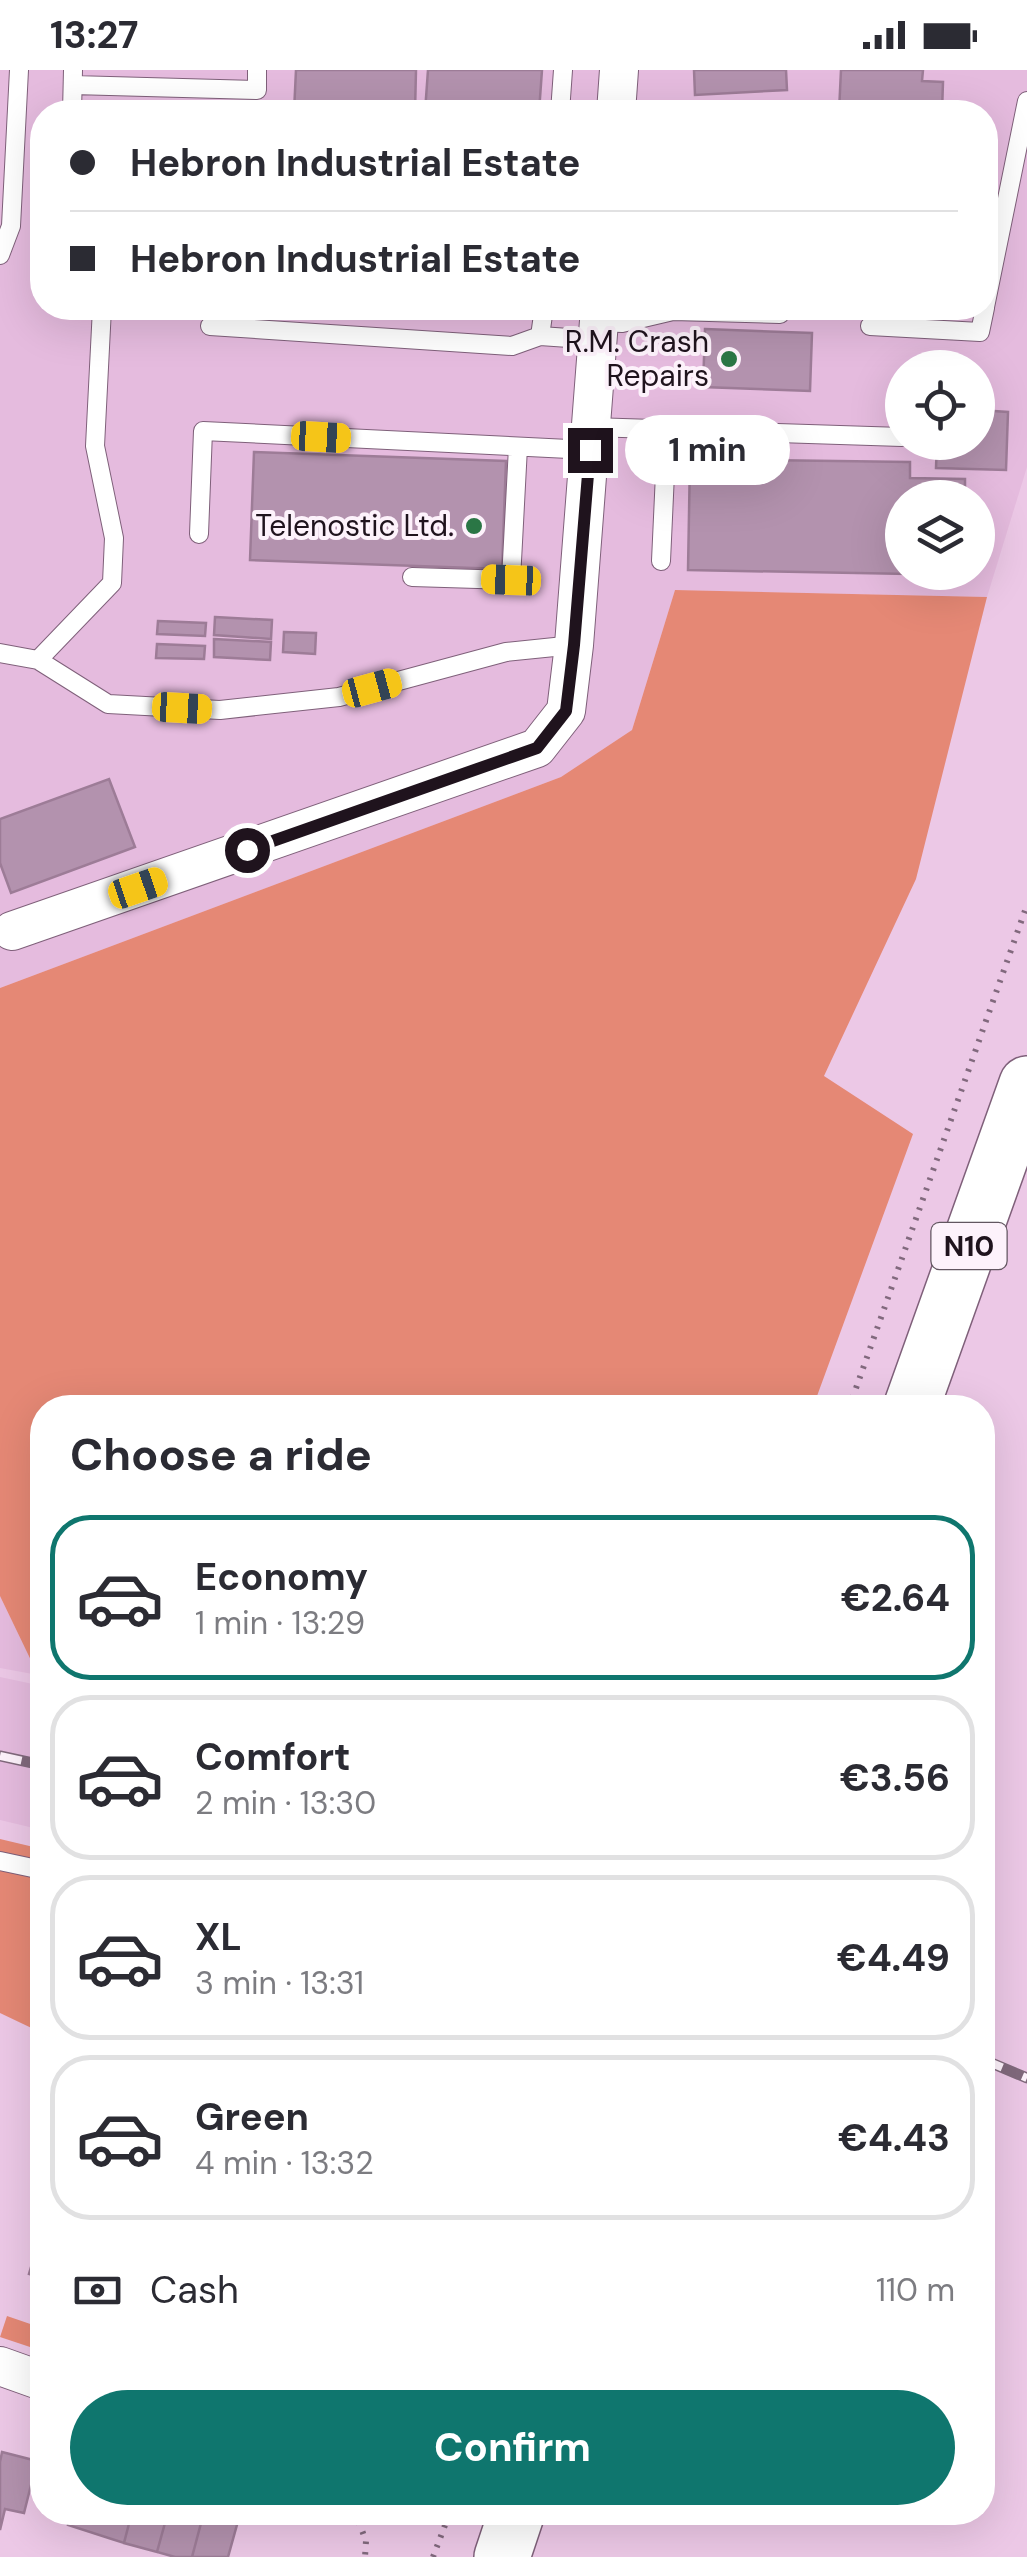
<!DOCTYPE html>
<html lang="en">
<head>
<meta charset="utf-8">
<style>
	:root { --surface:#fff; --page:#f2f2f3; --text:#2b2b33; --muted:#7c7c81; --line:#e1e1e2; --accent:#0f766e }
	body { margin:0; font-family:"DM Sans",sans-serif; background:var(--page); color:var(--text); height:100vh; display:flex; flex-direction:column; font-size:38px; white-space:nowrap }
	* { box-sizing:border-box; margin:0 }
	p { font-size:32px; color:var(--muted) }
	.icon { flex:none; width:55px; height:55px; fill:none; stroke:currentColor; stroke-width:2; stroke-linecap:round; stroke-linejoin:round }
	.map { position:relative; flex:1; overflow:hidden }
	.sheet { position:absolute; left:30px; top:1325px; width:965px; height:1130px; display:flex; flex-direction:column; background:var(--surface); border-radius:40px; box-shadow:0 10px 40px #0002 }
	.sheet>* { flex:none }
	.guide { position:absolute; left:30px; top:30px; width:968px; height:220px; border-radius:40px; box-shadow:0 10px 40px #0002; display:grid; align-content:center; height:220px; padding:0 40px; background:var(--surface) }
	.buttons { position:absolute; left:885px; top:280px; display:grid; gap:20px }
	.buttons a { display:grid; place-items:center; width:110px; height:110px; border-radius:50%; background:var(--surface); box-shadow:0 10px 40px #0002; font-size:50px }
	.end { position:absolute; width:45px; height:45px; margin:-22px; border:12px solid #1f131d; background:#fff; box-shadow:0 0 0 5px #fff }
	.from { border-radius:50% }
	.bubble { position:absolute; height:70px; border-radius:35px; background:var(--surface); box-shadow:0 10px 40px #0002; font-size:32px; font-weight:700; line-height:70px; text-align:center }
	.car { position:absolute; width:30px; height:60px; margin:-30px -15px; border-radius:12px; box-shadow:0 0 8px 2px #0007; background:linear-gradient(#f5c518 24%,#345 0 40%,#f5c518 0 76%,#345 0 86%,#f5c518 0) }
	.guide b { display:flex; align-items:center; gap:35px; height:95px; font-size:38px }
	.guide b+b { border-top:2px solid var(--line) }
	.guide i { width:25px; height:25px; background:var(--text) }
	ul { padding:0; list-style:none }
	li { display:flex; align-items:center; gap:30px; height:165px; margin:0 20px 15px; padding:0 20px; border:5px solid var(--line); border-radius:40px }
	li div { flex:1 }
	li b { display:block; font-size:38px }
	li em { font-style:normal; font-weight:700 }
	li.selected { border-color:var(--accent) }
	li>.icon { width:90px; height:90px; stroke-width:1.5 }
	h2 { padding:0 40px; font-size:45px; line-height:120px }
	.pay { display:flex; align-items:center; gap:25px; height:110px; padding:0 40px; font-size:38px }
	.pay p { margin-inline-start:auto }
	.cta { display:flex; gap:20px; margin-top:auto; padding:20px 40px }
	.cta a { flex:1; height:115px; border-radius:60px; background:var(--accent); color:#fff; font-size:40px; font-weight:700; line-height:115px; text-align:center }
	.status { display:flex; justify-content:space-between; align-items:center; height:70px; padding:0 50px; background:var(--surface); direction:ltr }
	.status svg { height:28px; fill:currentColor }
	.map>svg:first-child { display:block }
</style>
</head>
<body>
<div class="status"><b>13:27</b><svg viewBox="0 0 49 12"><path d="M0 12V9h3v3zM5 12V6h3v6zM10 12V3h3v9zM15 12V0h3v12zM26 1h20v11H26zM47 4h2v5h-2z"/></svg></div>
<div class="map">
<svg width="1027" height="2487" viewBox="0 0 1027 2487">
	<rect width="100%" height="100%" fill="#ecc8e6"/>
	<path fill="#e5bbde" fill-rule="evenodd" d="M0 0H1027V397L987 527 675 520 632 660 561 707 0 918ZM42 42H985V238H42ZM902 298H978V372H902ZM902 428H978V502H902Z
		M0 1526 38 1605 0 1598Z
		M0 1607 42 1616V1760L0 1750Z"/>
	<path fill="#e58875" d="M675 520 987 527 916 809 824 1006 913 1064 813 1337 42 1338V1607L38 1605 0 1526V918L561 707 632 660Z
		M0 1769 42 1779V1963L0 1943Z
		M7 2246 42 2258V2281L0 2267Z"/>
	<path fill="#b392ae" stroke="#9d7c97" stroke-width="2.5" d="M296 0H416L415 42H294Z
		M428 0H542L539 42H425Z
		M694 0H786L787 20 695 25Z
		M841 0H923L922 11 943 12 942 42H839Z
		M381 238H518L517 247Z
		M705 259 812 263 810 321 703 317Z
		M978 340 1008 342 1006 400 936 398 937 372H978Z
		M254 382 506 391 502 499 250 490Z
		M690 389 910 392V408L965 409V428H902V502H963V505L688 500Z
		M215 547 272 550 271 569 214 565Z
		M158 551 206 553 205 566 157 564Z
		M284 562 316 563 315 584 283 582Z
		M214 569 271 572 270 590 214 587Z
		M157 574 205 576 204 589 156 588Z
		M109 709 135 777 11 823 0 793V749Z
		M42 2160V2208L29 2204Z
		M2 2382 37 2391 24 2443 5 2439 0 2460V2392Z
		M71 2442H132L124 2473 68 2455Z
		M132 2442H168L157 2482 124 2473Z
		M168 2442H204L192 2487H175L157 2482Z
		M204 2442 240 2444 228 2487H192Z"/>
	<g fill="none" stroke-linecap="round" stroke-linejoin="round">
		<g stroke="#7f607a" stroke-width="20">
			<path id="service" d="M73 15 257 20V0
				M72 42 73 0
				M560 42 563 0
				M725 42 796 40
				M0 185 11 156 19 0
				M985 237 1027 31
				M599 252 622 253 673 241 780 244
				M210 256 512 276 540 266 598 270
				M870 256 980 262 985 238
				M540 266 544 238
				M591 357 902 367
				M199 464 203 361 589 380
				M661 491 667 360
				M412 507 511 510 518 377
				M0 583 38 590 108 634 220 640 339 627 506 582 574 575
				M38 590 112 513 114 468 95 376 102 238
				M0 1791 42 1800"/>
		</g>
		<g stroke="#7f607a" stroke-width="40">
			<path id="minor" d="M616 42 619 0
				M12 861 537 678 566 641 574 575 600 238
				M0 2296 42 2311"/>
		</g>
		<g stroke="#7f607a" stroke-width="58">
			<path id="trunk" d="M911 1338 1027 1014
				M502 2487 517 2442"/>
		</g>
		<path stroke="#81697d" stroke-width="6" stroke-dasharray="2.5 8" stroke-linecap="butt" d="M849 1338 1027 835
			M355 2442 366 2471 365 2487
			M433 2487 450 2442"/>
		<use href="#service" stroke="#fff" stroke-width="18"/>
		<use href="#minor" stroke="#fff" stroke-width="38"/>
		<use href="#trunk" stroke="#fff" stroke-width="55"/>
		<g stroke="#80697c" stroke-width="11">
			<path id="rail" d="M0 1686 42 1695
				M982 1989 1027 2008"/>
		</g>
		<use href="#rail" stroke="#fdf2fb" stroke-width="8" stroke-dasharray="22" stroke-linecap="butt"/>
	</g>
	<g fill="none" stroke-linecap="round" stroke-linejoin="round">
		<path stroke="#1f131d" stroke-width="12" d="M247 780 537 678 566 641 574 575 590 380"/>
	</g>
	<g fill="#2a7645" stroke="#fdf2fb" stroke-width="4">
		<circle cx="729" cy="289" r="10"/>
		<circle cx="474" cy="456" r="10"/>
	</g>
	<g text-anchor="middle" stroke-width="8" stroke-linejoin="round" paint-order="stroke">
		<rect fill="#fdf2fb" stroke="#625660" stroke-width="2.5" x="931.5" y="1153" width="75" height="46" rx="8"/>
		<g font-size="28" font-weight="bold" fill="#1f131d">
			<text x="969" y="1186">N10</text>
		</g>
		<g font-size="30" fill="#1f131d" stroke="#fdf2fb" text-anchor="end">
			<text x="709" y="282">R.M. Crash<tspan x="709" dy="34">Repairs</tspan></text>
			<text x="454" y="466">Telenostic Ltd.</text>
		</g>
	</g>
</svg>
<div class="buttons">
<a><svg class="icon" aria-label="locate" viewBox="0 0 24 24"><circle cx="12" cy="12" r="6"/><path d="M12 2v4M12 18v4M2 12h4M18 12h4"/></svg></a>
<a><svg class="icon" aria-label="layers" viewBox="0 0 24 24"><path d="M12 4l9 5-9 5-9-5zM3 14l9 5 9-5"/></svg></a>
</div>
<i class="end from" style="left:247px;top:780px"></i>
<i class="end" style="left:590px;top:380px"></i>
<div class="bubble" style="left:625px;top:345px;width:165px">1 min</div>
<i class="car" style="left:321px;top:367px;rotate:93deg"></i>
<i class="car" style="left:511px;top:510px;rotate:272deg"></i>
<i class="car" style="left:372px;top:618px;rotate:75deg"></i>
<i class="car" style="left:182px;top:638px;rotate:93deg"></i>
<i class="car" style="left:138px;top:818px;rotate:71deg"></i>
<div class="guide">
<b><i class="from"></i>Hebron Industrial Estate</b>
<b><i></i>Hebron Industrial Estate</b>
</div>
<section class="sheet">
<h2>Choose a ride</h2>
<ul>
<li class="selected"><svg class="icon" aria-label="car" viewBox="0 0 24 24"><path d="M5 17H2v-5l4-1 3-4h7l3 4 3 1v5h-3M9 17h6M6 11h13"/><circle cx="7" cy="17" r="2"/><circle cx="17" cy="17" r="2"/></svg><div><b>Economy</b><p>1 min · 13:29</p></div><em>€2.64</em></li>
<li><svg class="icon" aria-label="car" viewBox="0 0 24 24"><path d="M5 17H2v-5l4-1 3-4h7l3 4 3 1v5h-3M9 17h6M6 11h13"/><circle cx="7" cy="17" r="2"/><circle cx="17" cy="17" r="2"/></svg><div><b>Comfort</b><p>2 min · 13:30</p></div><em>€3.56</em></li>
<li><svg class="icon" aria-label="car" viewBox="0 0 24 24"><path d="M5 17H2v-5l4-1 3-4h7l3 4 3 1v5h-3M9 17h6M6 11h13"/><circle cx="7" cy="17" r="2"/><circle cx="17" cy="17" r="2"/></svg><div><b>XL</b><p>3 min · 13:31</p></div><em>€4.49</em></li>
<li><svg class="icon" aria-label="car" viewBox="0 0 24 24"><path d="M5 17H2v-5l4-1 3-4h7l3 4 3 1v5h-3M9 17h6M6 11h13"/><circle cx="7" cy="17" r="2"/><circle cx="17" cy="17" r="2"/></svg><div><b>Green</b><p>4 min · 13:32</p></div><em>€4.43</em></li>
</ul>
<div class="pay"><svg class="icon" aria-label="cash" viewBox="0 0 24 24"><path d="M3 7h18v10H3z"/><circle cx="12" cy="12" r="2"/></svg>Cash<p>110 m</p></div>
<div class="cta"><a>Confirm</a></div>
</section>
</div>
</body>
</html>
